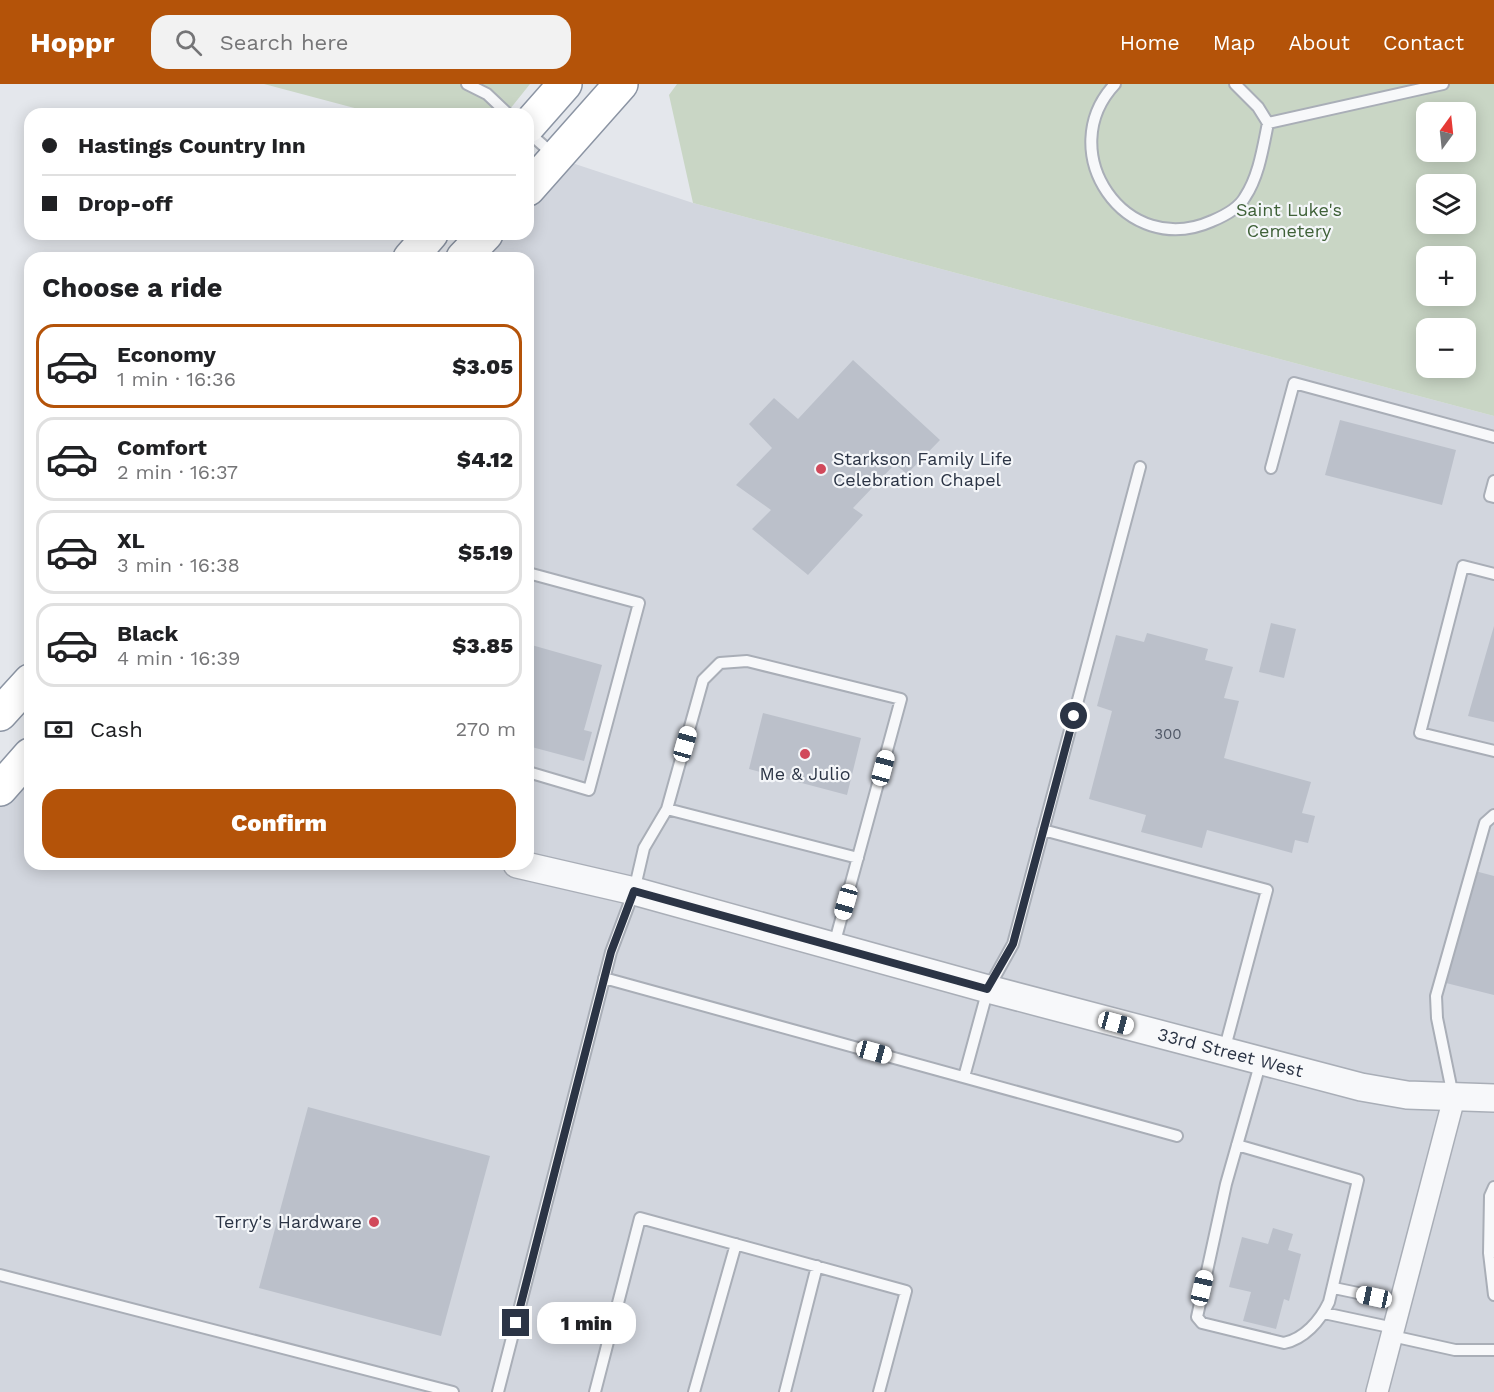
<!DOCTYPE html>
<html lang="en">
<head>
<meta charset="utf-8">
<style>
	:root { --surface:#fff; --page:#f2f2f2; --text:#202124; --muted:#757577; --line:#e0e0e0; --accent:#b45309 }
	body { margin:0; font-family:"Work Sans",sans-serif; background:var(--page); color:var(--text); height:100vh; display:flex; flex-direction:column; font-size:22px; white-space:nowrap }
	* { box-sizing:border-box; margin:0 }
	p { font-size:20px; color:var(--muted) }
	.icon { flex:none; width:33px; height:33px; fill:none; stroke:currentColor; stroke-width:2; stroke-linecap:round; stroke-linejoin:round }
	.map { position:relative; flex:1; overflow:hidden }
	.sheet { position:absolute; left:24px; top:168px; width:510px; height:618px; display:flex; flex-direction:column; background:var(--surface); border-radius:18px; box-shadow:0 3px 15px #0003 }
	.sheet>* { flex:none }
	.banner { position:absolute; left:24px; top:24px; width:510px; height:132px; border-radius:18px; box-shadow:0 3px 15px #0003; display:grid; align-content:center; height:132px; padding:0 18px; background:var(--surface) }
	.needle { width:39px; rotate:15deg }
	.controls { position:absolute; left:1416px; top:18px; display:grid; gap:12px }
	.controls a { display:grid; place-items:center; width:60px; height:60px; border-radius:12px; background:var(--surface); box-shadow:0 3px 15px #0003; font-size:30px }
	.end { position:absolute; width:27px; height:27px; margin:-14px; border:8px solid #2b3445; background:#fff; box-shadow:0 0 0 3px #fff }
	.from { border-radius:50% }
	.bubble { position:absolute; height:42px; border-radius:18px; background:var(--surface); box-shadow:0 3px 15px #0003; font-size:20px; font-weight:800; line-height:42px; text-align:center }
	.car { position:absolute; width:18px; height:36px; margin:-18px -9px; border-radius:8px; box-shadow:0 0 4px 2px #0007; background:linear-gradient(#fff 24%,#345 0 40%,#fff 0 76%,#345 0 86%,#fff 0) }
	.banner b { display:flex; align-items:center; gap:21px; height:57px; font-size:22px }
	.banner b+b { border-top:2px solid var(--line) }
	.banner i { width:15px; height:15px; background:var(--text) }
	ul { padding:0; list-style:none }
	li { display:flex; align-items:center; gap:18px; height:84px; margin:0 12px 9px; padding:0 6px; border:3px solid var(--line); border-radius:18px }
	li div { flex:1 }
	li b { display:block; font-size:22px }
	li em { font-style:normal; font-weight:800 }
	li.selected { border-color:var(--accent) }
	li>.icon { width:54px; height:54px; stroke-width:1.5 }
	h2 { padding:0 18px; font-size:27px; line-height:72px }
	.pay { display:flex; align-items:center; gap:15px; height:66px; padding:0 18px; font-size:22px }
	.pay p { margin-inline-start:auto }
	.action { display:flex; gap:12px; margin-top:auto; padding:12px 18px }
	.action a { flex:1; height:69px; border-radius:18px; background:var(--accent); color:#fff; font-size:24px; font-weight:800; line-height:69px; text-align:center }
	header { display:flex; align-items:center; gap:36px; box-sizing:border-box; height:84px; padding:0 30px; background:var(--accent); color:#fff }
	header strong { font-size:28px }
	nav { display:flex; gap:33px; margin-inline-start:auto; font-size:21px }
	.search { width:420px; height:54px; background:var(--page); display:flex; align-items:center; gap:15px; box-sizing:border-box; padding:0 21px; border-radius:18px; color:var(--muted); font-size:22px }
	.map>svg:first-child { display:block }
</style>
</head>
<body>
<header>
<strong>Hoppr</strong>
<div class="search"><svg class="icon" aria-label="search" viewBox="0 0 24 24"><circle cx="10" cy="10" r="6"/><path d="M15 15l6 6"/></svg>Search here</div>
<nav><a>Home</a><a>Map</a><a>About</a><a>Contact</a></nav>
</header>
<div class="map">
<svg width="1494" height="1308" viewBox="0 0 1494 1308">
	<rect width="100%" height="100%" fill="#e4e7ec"/>
	<path fill="#d2d6de" d="M557 74 693 119 1494 332V1308H0V705L30 671V780H528V174H463L486 150H528V105Z"/>
	<path fill="#c9d6c5" fill-rule="evenodd" d="M264 0H530L506 30H377Z
		M677 0H1494V332L693 119 669 11ZM1426 28H1466V68H1426ZM1426 100H1466V140H1426ZM1426 172H1466V212H1426ZM1426 244H1466V284H1426Z"/>
	<path fill="#bbc0ca" d="M853 276 940 356 907 390 895 380 853 424 863 431 808 491 752 445 771 426 736 401 772 364 749 340 774 314 798 335Z
		M1340 336 1456 366 1442 421 1325 391Z
		M1271 539 1296 545 1284 594 1259 588Z
		M1494 542V638L1468 632Z
		M1147 549 1208 565 1205 576 1233 583 1224 614 1239 617 1224 674 1311 698 1302 729 1315 732 1308 759 1295 756 1292 769 1207 746 1202 764 1141 748 1146 731 1089 715 1112 627 1097 622 1116 551 1144 558Z
		M528 560 602 581 584 646 592 648 584 677 528 662Z
		M763 629 861 654 847 711 749 685Z
		M1475 787 1494 792V911L1446 899Z
		M308 1023 490 1072 441 1252 259 1204Z
		M1273 1144 1293 1150 1288 1166 1301 1170 1289 1217 1284 1215 1276 1245 1243 1237 1251 1208 1229 1203 1242 1153 1268 1160Z"/>
	<g fill="none" stroke-linecap="round" stroke-linejoin="round">
		<g stroke="#a9aeb7" stroke-width="14">
			<path id="service" d="M467 0 487 10 508 30
				M1115 0C1052 67 1125 176 1212 137 1224 132 1239 124 1245 113 1259 92 1263 63 1268 39L1258 23 1235 0
				M1268 39 1443 0
				M528 48 554 71
				M1271 384 1294 299 1494 353
				M1494 397 1490 412 1494 413
				M528 489 639 519 589 706 528 688
				M1494 490 1463 482 1420 649 1494 667
				M667 725 858 774
				M1043 746 1267 806 1224 967
				M604 894 1177 1052
				M964 993 988 905 1013 860 1140 383
				M1453 1012 1437 934 1436 912 1485 739 1494 731
				M1237 1061 1358 1096 1329 1218C1320 1237 1304 1255 1284 1259L1202 1239 1197 1233 1226 1100 1261 977
				M1494 1168 1489 1169 1494 1211
				M1489 1169 1490 1112 1494 1103
				M0 1191 453 1308
				M1334 1204 1401 1218
				M1324 1229 1394 1244
				M1392 1252 1455 1266H1494
				M498 1308 611 868 634 807 644 764 667 725 703 596 720 579 747 577 901 615 834 861
				M595 1308 640 1134 906 1207 879 1308
				M694 1308 736 1160
				M785 1308 817 1182"/>
		</g>
		<g stroke="#a9aeb7" stroke-width="24">
			<path id="minor" d="M1377 1308 1454 1014"/>
		</g>
		<g stroke="#a9aeb7" stroke-width="30">
			<g id="tertiary">
				<path id="s1" d="M517 780 634 807 988 905 1361 1003 1407 1011 1494 1014"/>
			</g>
		</g>
		<g stroke="#8b94a3" stroke-width="36">
			<path id="trunk" d="M528 42 565 0
				M528 105 621 0
				M410 174 431 150
				M463 174 486 150
				M0 630 30 597
				M0 705 30 671"/>
		</g>
		<use href="#service" stroke="#f7f8fa" stroke-width="10"/>
		<use href="#minor" stroke="#f7f8fa" stroke-width="21"/>
		<use href="#tertiary" stroke="#f7f8fa" stroke-width="27"/>
		<use href="#trunk" stroke="#fff" stroke-width="33"/>
	</g>
	<g fill="none" stroke-linecap="round" stroke-linejoin="round">
		<path stroke="#2b3445" stroke-width="8" d="M516 1239 611 868 634 807 987 905 1013 860 1074 632"/>
	</g>
	<g fill="#d1495b" stroke="#f4f6f9" stroke-width="2">
		<circle cx="821" cy="385" r="6"/>
		<circle cx="805" cy="670" r="6"/>
		<circle cx="374" cy="1138" r="6"/>
	</g>
	<g text-anchor="middle" stroke-width="4.5" stroke-linejoin="round" paint-order="stroke">
		<g font-size="15" fill="#4f5766">
			<text x="1168" y="655">300</text>
		</g>
		<g font-size="18" fill="#3f6138" stroke="#f4f6f9">
			<text x="1289" y="132">Saint Luke's<tspan x="1289" dy="21">Cemetery</tspan></text>
		</g>
		<g font-size="18" fill="#2b3445" stroke="#f4f6f9" text-anchor="start">
			<text x="833" y="381">Starkson Family Life<tspan x="833" dy="21">Celebration Chapel</tspan></text>
			<text x="805" y="696" text-anchor="middle">Me &amp; Julio</text>
			<text x="362" y="1144" text-anchor="end">Terry's Hardware</text>
		</g>
		<g font-size="18" fill="#2b3445" stroke="#f4f6f9">
			<text dy="6" stroke="none"><textPath href="#s1" startOffset="738">33rd Street West</textPath></text>
		</g>
	</g>
</svg>
<div class="controls">
<a><svg class="needle" viewBox="-14 -14 28 28"><path d="M0-13l5 13h-10z" fill="#e53935"/><path d="M0 13l5-13h-10z" fill="#757577"/></svg></a>
<a><svg class="icon" aria-label="layers" viewBox="0 0 24 24"><path d="M12 4l9 5-9 5-9-5zM3 14l9 5 9-5"/></svg></a>
<a>+</a>
<a>−</a>
</div>
<i class="end from" style="left:1074px;top:632px"></i>
<i class="end" style="left:516px;top:1239px"></i>
<div class="bubble" style="left:537px;top:1218px;width:99px">1 min</div>
<i class="car" style="left:685px;top:660px;rotate:16deg"></i>
<i class="car" style="left:883px;top:684px;rotate:15deg"></i>
<i class="car" style="left:846px;top:818px;rotate:196deg"></i>
<i class="car" style="left:1116px;top:939px;rotate:105deg"></i>
<i class="car" style="left:874px;top:968px;rotate:105deg"></i>
<i class="car" style="left:1202px;top:1204px;rotate:13deg"></i>
<i class="car" style="left:1374px;top:1213px;rotate:282deg"></i>
<div class="banner">
<b><i class="from"></i>Hastings Country Inn</b>
<b><i></i>Drop-off</b>
</div>
<section class="sheet">
<h2>Choose a ride</h2>
<ul>
<li class="selected"><svg class="icon" aria-label="car" viewBox="0 0 24 24"><path d="M5 17H2v-5l4-1 3-4h7l3 4 3 1v5h-3M9 17h6M6 11h13"/><circle cx="7" cy="17" r="2"/><circle cx="17" cy="17" r="2"/></svg><div><b>Economy</b><p>1 min · 16:36</p></div><em>$3.05</em></li>
<li><svg class="icon" aria-label="car" viewBox="0 0 24 24"><path d="M5 17H2v-5l4-1 3-4h7l3 4 3 1v5h-3M9 17h6M6 11h13"/><circle cx="7" cy="17" r="2"/><circle cx="17" cy="17" r="2"/></svg><div><b>Comfort</b><p>2 min · 16:37</p></div><em>$4.12</em></li>
<li><svg class="icon" aria-label="car" viewBox="0 0 24 24"><path d="M5 17H2v-5l4-1 3-4h7l3 4 3 1v5h-3M9 17h6M6 11h13"/><circle cx="7" cy="17" r="2"/><circle cx="17" cy="17" r="2"/></svg><div><b>XL</b><p>3 min · 16:38</p></div><em>$5.19</em></li>
<li><svg class="icon" aria-label="car" viewBox="0 0 24 24"><path d="M5 17H2v-5l4-1 3-4h7l3 4 3 1v5h-3M9 17h6M6 11h13"/><circle cx="7" cy="17" r="2"/><circle cx="17" cy="17" r="2"/></svg><div><b>Black</b><p>4 min · 16:39</p></div><em>$3.85</em></li>
</ul>
<div class="pay"><svg class="icon" aria-label="cash" viewBox="0 0 24 24"><path d="M3 7h18v10H3z"/><circle cx="12" cy="12" r="2"/></svg>Cash<p>270 m</p></div>
<div class="action"><a>Confirm</a></div>
</section>
</div>
</body>
</html>
